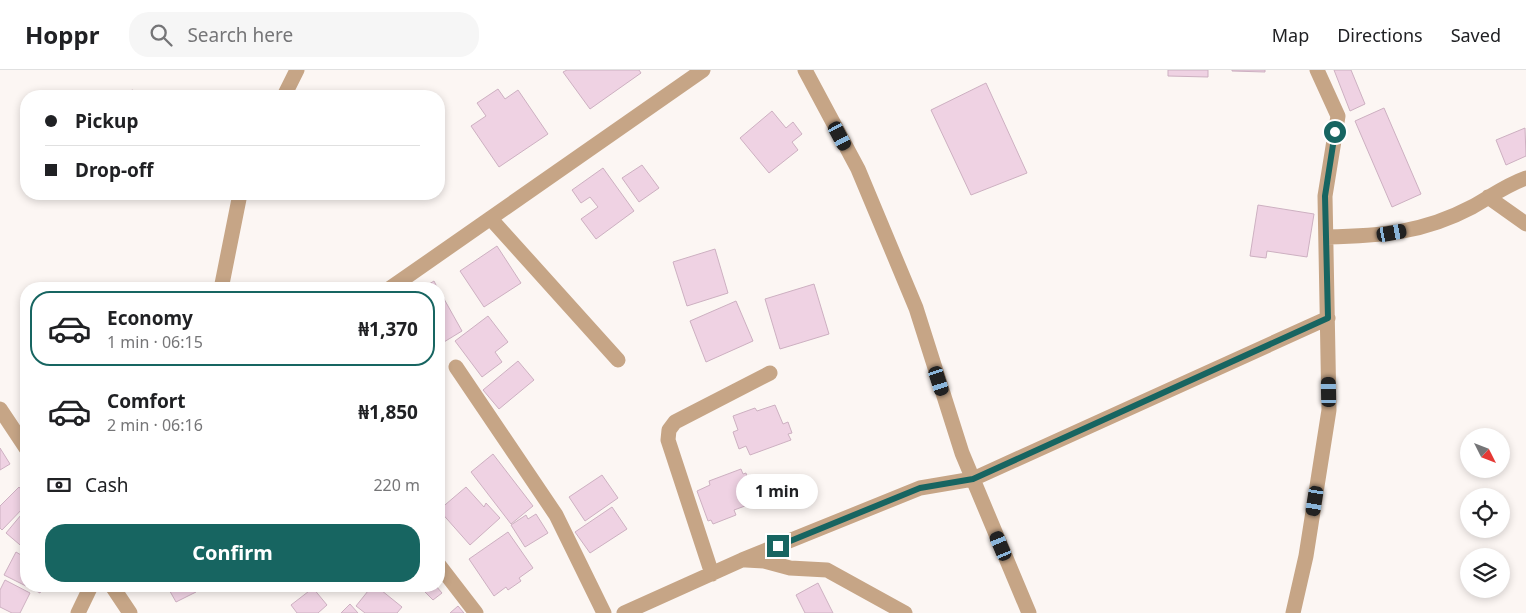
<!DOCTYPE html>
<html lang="en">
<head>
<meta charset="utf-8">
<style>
	:root { --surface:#fff; --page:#f6f6f6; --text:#202124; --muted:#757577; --line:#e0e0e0; --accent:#176561 }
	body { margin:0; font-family:"Noto Sans",sans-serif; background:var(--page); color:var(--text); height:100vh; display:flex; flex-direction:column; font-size:19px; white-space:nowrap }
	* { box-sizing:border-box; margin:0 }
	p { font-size:16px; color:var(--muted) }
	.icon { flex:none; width:28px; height:28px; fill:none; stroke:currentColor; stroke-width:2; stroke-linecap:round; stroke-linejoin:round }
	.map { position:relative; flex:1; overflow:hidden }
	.panel { position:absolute; left:20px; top:212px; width:425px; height:310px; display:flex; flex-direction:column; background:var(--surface); border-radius:20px; box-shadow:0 2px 8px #0003 }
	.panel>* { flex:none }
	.banner { position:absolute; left:20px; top:20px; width:425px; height:110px; border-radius:20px; box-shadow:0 2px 8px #0003; display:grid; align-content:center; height:110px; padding:0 25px; background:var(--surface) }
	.needle { width:32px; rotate:132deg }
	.fabs { position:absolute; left:1460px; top:358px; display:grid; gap:10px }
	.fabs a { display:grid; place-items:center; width:50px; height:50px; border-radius:50%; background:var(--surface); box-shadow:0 2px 8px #0003; font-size:25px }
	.end { position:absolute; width:22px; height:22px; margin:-11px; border:6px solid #176561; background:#fff; box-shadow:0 0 0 2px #fff }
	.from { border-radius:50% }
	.bubble { position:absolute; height:35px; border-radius:18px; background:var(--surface); box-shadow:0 2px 8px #0003; font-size:16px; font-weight:700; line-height:35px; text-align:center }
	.car { position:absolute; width:15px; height:30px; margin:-15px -8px; border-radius:6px; box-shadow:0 0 4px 1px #0007; background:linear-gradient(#222 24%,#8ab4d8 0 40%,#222 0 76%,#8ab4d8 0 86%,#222 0) }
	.banner b { display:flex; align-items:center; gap:18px; height:48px; font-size:19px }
	.banner b+b { border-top:1px solid var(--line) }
	.banner i { width:12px; height:12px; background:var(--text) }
	ul { padding:9px 0 0; list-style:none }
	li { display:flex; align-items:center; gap:15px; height:75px; margin:0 10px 8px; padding:0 15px; border:2px solid transparent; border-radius:20px }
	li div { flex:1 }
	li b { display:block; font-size:19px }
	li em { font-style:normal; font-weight:700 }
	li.on { border-color:var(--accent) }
	li>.icon { width:45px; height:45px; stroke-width:1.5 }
	.pay { display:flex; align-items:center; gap:12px; height:55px; padding:0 25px; font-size:19px }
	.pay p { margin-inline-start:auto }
	.action { display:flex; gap:10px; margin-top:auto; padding:10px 25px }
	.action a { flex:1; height:58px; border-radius:20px; background:var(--accent); color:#fff; font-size:20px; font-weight:700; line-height:58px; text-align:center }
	header { display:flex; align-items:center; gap:30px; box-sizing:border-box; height:70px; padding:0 25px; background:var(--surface); border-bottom:1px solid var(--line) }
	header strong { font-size:24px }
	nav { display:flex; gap:28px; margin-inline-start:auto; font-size:18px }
	.search { width:350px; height:45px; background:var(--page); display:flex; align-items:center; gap:12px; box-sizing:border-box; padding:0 18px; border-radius:20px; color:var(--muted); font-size:19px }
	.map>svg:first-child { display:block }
</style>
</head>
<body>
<header>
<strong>Hoppr</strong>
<div class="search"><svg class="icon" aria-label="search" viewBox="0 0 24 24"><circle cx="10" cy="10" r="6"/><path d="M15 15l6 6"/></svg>Search here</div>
<nav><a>Map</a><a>Directions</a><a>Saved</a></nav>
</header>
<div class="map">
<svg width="1526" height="543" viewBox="0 0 1526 543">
	<rect width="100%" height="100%" fill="#fcf6f3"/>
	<path fill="#efd2e3" stroke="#cdb0c1" d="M567 0H639L641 3 590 39 563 2Z
		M1168 0H1208V7L1168 6Z
		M1232 0H1265V2L1232 1Z
		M1334 0H1351L1365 34 1350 41Z
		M986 13 1027 103 971 125 931 40Z
		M498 19 505 29 518 20 548 64 499 97 471 56 486 46 477 33Z
		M133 20 136 26H128L126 22Z
		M1384 38 1421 124 1392 137 1355 51Z
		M772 41 786 58 793 52 802 64 792 72 798 80 769 103 740 68Z
		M1525 58 1526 86 1506 95 1496 70Z
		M642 95 659 118 639 132 622 108Z
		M603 98 634 141 596 169 581 149 598 137 590 127 581 133 572 120Z
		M1258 135 1314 144 1307 187 1267 181 1266 188 1250 186Z
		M497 176 521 213 484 237 460 201Z
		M715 179 728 223 687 236 673 192Z
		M434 211 438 219H421Z
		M814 214 829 264 780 279 765 229Z
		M439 220 462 261 439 275Z
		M736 231 753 271 706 292 690 251Z
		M488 246 508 272 495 282 502 292 482 307 455 271Z
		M518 291 534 310 499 339 483 320Z
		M775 335 783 354 788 352 792 363 788 364 791 370 750 385 746 376 739 379 733 362 738 360 733 346 755 338 757 341Z
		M0 378 10 394 0 400Z
		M493 384 533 436 511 454 471 402Z
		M741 399 743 404 746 403 747 407 751 405 756 419 752 420 756 432 734 440 736 445 713 454 711 450 708 451 697 421 710 415 709 411Z
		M602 405 618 428 585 451 569 427Z
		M19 417 26 425V435L2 460 0 458V436Z
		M466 417 484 437 486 433 500 448 470 475 439 440Z
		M612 437 627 459 590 483 575 462Z
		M26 439V480L6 463Z
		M536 444 548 463 525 477 511 455 526 445 528 449Z
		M508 462 533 498 519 508 521 511 508 520 506 517 494 526 469 489Z
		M16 482 26 488V516L4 505Z
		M5 510 30 523 20 543H12L0 537V520Z
		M818 513 833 543H805L796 525Z
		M27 516H43L40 523Z
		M167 516H193L196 522 176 532Z
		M372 516H376L402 537 397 543H365L356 536Z
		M432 516H436L442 523 433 530 425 522Z
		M313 518 327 535 318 543H297L291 535Z
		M350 534 358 543H341Z
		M458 536 464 543H450Z"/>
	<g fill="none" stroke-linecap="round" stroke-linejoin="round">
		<path stroke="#c6a586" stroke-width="15" d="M805 0 858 99 916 238 962 383 1029 543
			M284 26 297 0
			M1488 127 1526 154
			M491 149 618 290
			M1326 167C1380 166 1423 163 1472 137 1490 127 1506 115 1526 108
			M221 219 240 124
			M389 219 703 0
			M456 297 556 445 604 543
			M0 339 26 378
			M746 490 764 491 790 498 827 500 905 543
			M439 495 476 543
			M712 504 668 370 669 360 675 352 770 303
			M112 516 130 543
			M78 543 91 516
			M624 543 742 490 920 418 973 409 1328 248
			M1293 543 1306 486 1329 340 1325 126 1338 46 1317 0"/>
	</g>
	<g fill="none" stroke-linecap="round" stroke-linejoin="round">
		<path stroke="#176561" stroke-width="6" d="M778 476 920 418 973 409 1328 248 1325 126 1335 62"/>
	</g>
</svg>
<div class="fabs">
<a><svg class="needle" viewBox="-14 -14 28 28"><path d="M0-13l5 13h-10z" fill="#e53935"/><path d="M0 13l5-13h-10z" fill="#757577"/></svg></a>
<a><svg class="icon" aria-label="locate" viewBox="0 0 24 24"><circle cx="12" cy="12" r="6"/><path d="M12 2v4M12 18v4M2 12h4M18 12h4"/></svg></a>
<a><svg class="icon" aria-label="layers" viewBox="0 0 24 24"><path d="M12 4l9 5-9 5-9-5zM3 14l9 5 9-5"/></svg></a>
</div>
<i class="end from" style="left:1335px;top:62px"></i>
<i class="end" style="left:778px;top:476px"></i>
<div class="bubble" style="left:736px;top:404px;width:82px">1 min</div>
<i class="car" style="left:840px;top:66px;rotate:152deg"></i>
<i class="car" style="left:1392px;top:163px;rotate:80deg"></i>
<i class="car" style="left:939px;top:311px;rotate:162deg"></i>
<i class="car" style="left:1329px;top:322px;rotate:359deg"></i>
<i class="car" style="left:1315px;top:431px;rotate:189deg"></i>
<i class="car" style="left:1001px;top:476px;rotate:337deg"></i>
<div class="banner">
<b><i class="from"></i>Pickup</b>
<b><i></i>Drop-off</b>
</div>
<section class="panel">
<ul>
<li class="on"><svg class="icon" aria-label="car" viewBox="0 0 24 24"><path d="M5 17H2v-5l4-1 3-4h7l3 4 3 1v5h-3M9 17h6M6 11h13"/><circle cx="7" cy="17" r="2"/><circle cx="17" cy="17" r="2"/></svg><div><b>Economy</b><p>1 min · 06:15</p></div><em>₦1,370</em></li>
<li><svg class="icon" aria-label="car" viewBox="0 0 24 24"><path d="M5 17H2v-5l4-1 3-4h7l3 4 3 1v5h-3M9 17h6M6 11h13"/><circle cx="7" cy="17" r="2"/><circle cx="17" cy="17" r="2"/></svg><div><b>Comfort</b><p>2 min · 06:16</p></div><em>₦1,850</em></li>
</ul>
<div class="pay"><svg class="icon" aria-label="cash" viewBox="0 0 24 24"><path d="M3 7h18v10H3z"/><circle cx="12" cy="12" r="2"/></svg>Cash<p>220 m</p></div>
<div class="action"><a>Confirm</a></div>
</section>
</div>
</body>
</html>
